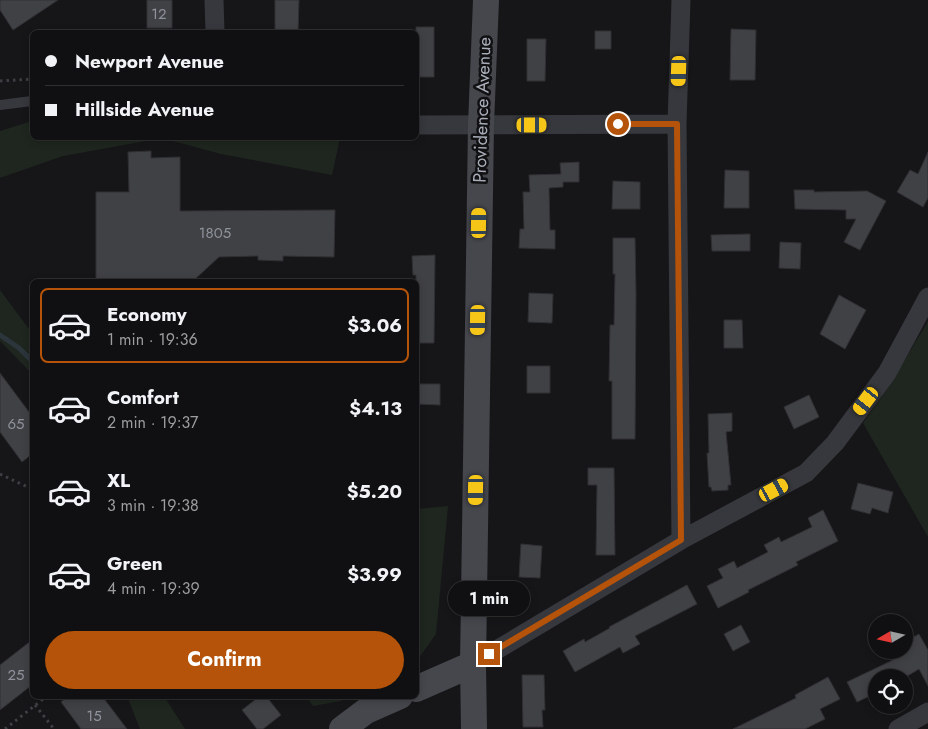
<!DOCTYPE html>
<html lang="en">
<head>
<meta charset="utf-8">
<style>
	:root { --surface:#101012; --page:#1e1e20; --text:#f1f3f6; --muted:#9c9d9f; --line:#303032; --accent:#b45309 }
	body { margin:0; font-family:Jost,sans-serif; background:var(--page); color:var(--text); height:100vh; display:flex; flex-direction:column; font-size:19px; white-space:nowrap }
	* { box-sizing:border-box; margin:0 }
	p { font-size:16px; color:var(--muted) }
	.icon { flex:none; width:28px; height:28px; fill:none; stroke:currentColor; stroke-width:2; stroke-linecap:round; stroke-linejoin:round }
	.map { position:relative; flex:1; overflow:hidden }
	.panel { position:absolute; left:30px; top:279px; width:389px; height:420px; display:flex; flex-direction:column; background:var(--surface); border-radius:8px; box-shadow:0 2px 8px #0003,0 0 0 1px var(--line) }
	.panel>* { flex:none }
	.banner { position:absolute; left:30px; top:30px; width:389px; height:110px; border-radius:8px; box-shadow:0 2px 8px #0003,0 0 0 1px var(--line); display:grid; align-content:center; height:110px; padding:0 15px; background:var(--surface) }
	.needle { width:32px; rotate:261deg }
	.fabs { position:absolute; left:868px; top:614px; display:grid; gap:10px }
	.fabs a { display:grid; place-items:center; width:45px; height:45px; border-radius:50%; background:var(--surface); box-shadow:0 2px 8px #0003,0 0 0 1px var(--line); font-size:25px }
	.end { position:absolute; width:22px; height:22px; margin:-11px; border:6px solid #b45309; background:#fff; box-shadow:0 0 0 2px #fff }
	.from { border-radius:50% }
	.bubble { position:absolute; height:35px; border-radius:18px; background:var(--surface); box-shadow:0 2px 8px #0003,0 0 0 1px var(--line); font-size:16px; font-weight:700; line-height:35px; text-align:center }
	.car { position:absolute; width:15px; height:30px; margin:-15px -8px; border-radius:6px; box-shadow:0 0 4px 1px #0007; background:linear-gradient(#f5c518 24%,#345 0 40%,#f5c518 0 76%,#345 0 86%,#f5c518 0) }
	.banner b { display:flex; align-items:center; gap:18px; height:48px; font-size:19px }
	.banner b+b { border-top:1px solid var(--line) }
	.banner i { width:12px; height:12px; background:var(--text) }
	ul { padding:9px 0 0; list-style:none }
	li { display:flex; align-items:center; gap:15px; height:75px; margin:0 10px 8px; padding:0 5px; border:2px solid transparent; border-radius:8px }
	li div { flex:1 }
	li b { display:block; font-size:19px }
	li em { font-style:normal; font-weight:700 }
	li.active { border-color:var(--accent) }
	li>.icon { width:45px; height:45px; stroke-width:1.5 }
	.button { display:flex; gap:10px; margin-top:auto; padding:10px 15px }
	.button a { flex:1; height:58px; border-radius:30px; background:var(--accent); color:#fff; font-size:20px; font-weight:700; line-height:58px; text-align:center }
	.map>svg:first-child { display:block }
</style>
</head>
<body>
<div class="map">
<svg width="928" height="729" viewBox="0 0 928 729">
	<rect width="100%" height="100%" fill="#161618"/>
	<path fill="#1e261f" d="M32 121V138H340L332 175 221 154 162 138 63 156 0 178V131Z
		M0 290 32 333V374L0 341Z
		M928 321V537L863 423 891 383Z
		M448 506 436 634 416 662V509Z
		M127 696H164L185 729H140Z
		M306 696H351L341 701 313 706Z"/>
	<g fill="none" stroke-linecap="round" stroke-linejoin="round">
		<path stroke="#2c353c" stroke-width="5" d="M0 335 19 348 32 361"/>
	</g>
	<path fill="#404145" stroke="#303034" d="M0 0H58L13 30 0 10Z
		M147 0H172V28H147Z
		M275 0H299L298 32H275Z
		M416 27H434V77H416Z
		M731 29 756 30 755 80H730Z
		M595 31H611V49H595Z
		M527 39H546L545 81H527Z
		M151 151V158L180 157V211L335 210 334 257 283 256V261L258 260V256L219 257 193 281 96 280V192H129L128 152Z
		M928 152V198L923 207 897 192 910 170 918 174Z
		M579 162V182H563V187L549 188 550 230H555V249L519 248 520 229H524L523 192H530L529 175 561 174 560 163Z
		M725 170 749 171V208H724Z
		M613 181 640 182V209H612Z
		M794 190H814V192L867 191 886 201 860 250 844 242 856 219H846V210L795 209Z
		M750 234V251H712L711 235Z
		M613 238H635L636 294 635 439H612V381H609L610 325H614L615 274H613Z
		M780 242 801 243 800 269 779 268Z
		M435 255 434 343H416V275H413L412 256Z
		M529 293 553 294 552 323 528 322Z
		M839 295 866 310 845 349 820 334Z
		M724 320H742L743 348H724Z
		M527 366H550V393H527Z
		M0 373 32 416V454L22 462 0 432Z
		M416 384H440V405L416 404Z
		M809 395 819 417 794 429 784 407Z
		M732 413V431L726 432 731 485H728V490L712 491 711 487H709L707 453H709L708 414Z
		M588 468H614L615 555H596L597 485H588Z
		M858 483 893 492 888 513 872 508 870 514 851 509Z
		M823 510 838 541 796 562 798 565 748 590 749 592 718 608 707 586 723 578 718 569 734 561 737 568 768 552 764 545 779 537 781 542 812 527 808 518Z
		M521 544 542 546 540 578 519 577Z
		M687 585 697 604 635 636 640 644 623 653 620 647 575 672 563 651 584 639 585 642 610 628 609 627Z
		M741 625 750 642 733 651 724 634Z
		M919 634 928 650V686L919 669 904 678H876V693L857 702 847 682 893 660 888 650H904V642Z
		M32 640V685L0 710V665Z
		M522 675H544L545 710H542L543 727H523Z
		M828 677 840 699 820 709 825 719 805 729H733L796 698 795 695Z
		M68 696H102L127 729H81L61 702Z
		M260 696H266L281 715 263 729H257L242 710Z"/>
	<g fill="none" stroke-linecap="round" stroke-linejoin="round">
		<path stroke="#3d3f44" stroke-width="3" stroke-dasharray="2.5 4" stroke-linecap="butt" d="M0 81 32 79
			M0 474 32 489
			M35 705 54 729
			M5 729 47 696"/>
		<path stroke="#37383d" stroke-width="10" d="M0 105 32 101"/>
		<path stroke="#37383d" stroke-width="19" d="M214 0 215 32
			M416 125 677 124
			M681 540 677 124 681 0
			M473 664 681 540 806 473 835 443 887 373 928 297
			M898 729 928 712"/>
		<path stroke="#45474d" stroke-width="26" d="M416 689 473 664
			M342 729 366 711 400 696
			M474 729 473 664 481 125 486 0"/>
	</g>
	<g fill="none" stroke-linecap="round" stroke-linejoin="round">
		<path stroke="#b45309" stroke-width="6" d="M489 654 681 540 677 124H618"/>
	</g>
	<g text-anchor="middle" stroke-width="5" stroke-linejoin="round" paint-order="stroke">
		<g font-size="15" fill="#8e929b">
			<text x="159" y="19">12</text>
			<text x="215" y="238">1805</text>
			<text x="16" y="429">65</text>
			<text x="16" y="680">25</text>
			<text x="94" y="721">15</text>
		</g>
		<g font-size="18" fill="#a8adb8" stroke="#111113">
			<text transform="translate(482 110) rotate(-88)" y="6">Providence Avenue</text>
		</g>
	</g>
</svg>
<div class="fabs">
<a><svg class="needle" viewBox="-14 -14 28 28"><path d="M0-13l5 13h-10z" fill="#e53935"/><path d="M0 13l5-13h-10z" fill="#9c9d9f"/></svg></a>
<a><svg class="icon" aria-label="locate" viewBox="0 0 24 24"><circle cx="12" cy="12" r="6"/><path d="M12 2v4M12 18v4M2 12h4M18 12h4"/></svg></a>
</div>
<i class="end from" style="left:618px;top:124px"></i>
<i class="end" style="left:489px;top:654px"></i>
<div class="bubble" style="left:448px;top:581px;width:82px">1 min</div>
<i class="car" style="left:679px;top:71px;rotate:182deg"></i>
<i class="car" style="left:532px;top:125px;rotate:90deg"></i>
<i class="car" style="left:479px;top:223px;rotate:1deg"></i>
<i class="car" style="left:478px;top:320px;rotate:181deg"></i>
<i class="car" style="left:866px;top:401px;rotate:217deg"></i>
<i class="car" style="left:476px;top:490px;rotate:181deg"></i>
<i class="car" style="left:774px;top:490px;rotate:62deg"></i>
<div class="banner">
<b><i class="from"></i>Newport Avenue</b>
<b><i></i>Hillside Avenue</b>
</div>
<section class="panel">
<ul>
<li class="active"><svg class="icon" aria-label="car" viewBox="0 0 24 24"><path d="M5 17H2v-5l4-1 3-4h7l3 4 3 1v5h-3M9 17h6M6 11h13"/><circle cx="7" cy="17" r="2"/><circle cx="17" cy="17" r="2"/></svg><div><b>Economy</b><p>1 min · 19:36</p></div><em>$3.06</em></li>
<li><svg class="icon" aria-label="car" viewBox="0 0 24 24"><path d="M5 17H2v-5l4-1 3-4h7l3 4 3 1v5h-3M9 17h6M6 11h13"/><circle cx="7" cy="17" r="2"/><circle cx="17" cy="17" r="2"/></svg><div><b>Comfort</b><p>2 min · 19:37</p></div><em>$4.13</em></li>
<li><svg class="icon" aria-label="car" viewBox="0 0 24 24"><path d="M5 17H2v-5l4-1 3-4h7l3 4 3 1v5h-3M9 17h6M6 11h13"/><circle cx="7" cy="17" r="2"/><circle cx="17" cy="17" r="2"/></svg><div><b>XL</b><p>3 min · 19:38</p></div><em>$5.20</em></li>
<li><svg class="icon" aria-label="car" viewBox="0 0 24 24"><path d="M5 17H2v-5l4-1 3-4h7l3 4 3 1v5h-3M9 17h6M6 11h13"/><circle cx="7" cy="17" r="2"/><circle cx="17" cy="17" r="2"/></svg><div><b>Green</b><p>4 min · 19:39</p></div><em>$3.99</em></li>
</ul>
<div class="button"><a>Confirm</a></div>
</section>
</div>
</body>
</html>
